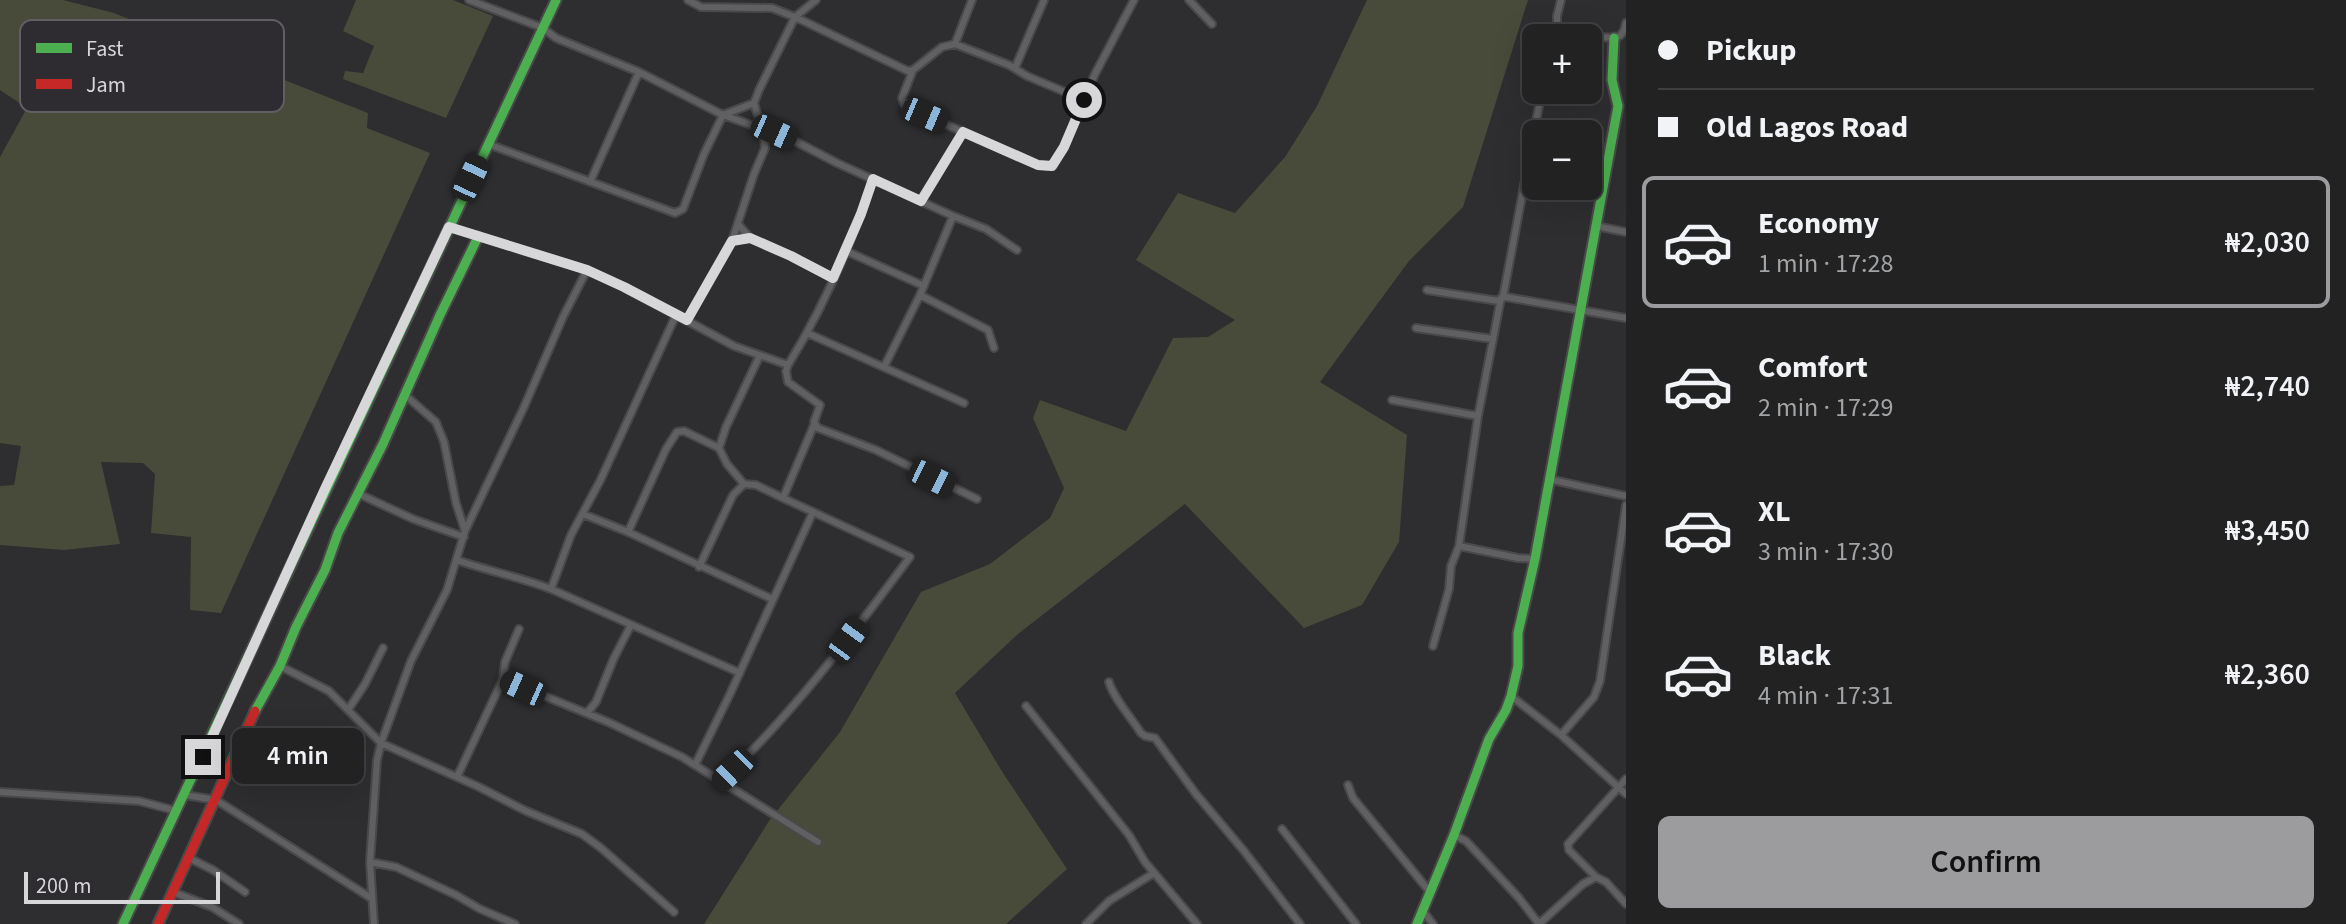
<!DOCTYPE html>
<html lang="en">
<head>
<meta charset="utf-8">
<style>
	:root { --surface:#222223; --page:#2e2f30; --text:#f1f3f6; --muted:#a2a4a6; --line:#3f3f41; --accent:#9c9b9e }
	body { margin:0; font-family:"Source Sans 3",sans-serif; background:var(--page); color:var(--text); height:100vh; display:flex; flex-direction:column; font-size:30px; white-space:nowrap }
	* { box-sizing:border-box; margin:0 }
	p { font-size:26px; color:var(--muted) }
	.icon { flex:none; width:44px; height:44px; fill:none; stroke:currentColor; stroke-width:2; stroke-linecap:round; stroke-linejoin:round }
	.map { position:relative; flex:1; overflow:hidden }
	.side { display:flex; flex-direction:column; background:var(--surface); width:720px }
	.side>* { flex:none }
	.banner { display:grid; align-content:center; height:176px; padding:0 32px; background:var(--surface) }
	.tools { position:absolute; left:1522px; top:24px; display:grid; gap:16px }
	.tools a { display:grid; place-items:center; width:80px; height:80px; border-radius:12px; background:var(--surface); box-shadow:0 8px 32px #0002,0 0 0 2px var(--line); font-size:40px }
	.scale { position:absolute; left:24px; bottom:20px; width:196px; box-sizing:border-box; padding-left:8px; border:4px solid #d7d6d9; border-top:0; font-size:22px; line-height:28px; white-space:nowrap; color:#d7d6d9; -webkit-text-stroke:6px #2e2c30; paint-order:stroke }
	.end { position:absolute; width:36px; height:36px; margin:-18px; border:10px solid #d7d6d9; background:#111; box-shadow:0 0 0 4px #111 }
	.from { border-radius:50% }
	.bubble { position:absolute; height:56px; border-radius:12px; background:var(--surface); box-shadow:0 8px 32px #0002,0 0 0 2px var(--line); font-size:26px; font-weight:600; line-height:56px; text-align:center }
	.car { position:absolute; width:24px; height:48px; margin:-24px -12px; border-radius:10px; box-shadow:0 0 6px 2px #0007; background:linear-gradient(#222 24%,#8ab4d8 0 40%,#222 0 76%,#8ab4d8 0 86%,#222 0) }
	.banner b { display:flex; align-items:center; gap:28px; height:76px; font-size:30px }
	.banner b+b { border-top:2px solid var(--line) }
	.banner i { width:20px; height:20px; background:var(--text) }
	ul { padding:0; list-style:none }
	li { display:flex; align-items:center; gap:24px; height:132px; margin:0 16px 12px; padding:0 16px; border:4px solid transparent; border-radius:12px }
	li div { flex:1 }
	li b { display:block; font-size:30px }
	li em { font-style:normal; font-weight:600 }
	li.current { border-color:var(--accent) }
	li>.icon { width:72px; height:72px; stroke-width:1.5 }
	.cta { display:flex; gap:16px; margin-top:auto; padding:16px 32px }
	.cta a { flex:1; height:92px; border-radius:12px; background:var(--accent); color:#111; font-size:32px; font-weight:600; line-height:92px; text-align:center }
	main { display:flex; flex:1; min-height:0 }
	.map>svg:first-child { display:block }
</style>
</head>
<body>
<main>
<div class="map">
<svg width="1626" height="924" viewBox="0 0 1626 924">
	<rect width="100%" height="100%" fill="#2e2d2f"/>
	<path fill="#484b39" d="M0 0H63L114 13 368 113 367 128 430 153 221 613 190 610 191 537 151 533 155 474 143 463 101 462 120 544 64 550 0 545V486L14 485 21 446 0 443V157L27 108 0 90Z
		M356 0H453L493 16 446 118 343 79 345 71 363 73 374 46 343 31Z
		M1367 0H1528L1463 207 1409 261 1320 382 1407 435 1399 542 1362 605 1304 628 1185 504 1018 634 955 693 1003 773 1067 869 1006 924H704L769 821 840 732 921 592 990 564 1050 518 1064 488 1033 418 1040 400 1126 431 1173 338 1208 337 1235 320 1136 260 1178 193 1235 213 1285 157 1317 106Z"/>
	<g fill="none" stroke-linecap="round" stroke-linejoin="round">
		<g stroke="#49484a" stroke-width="10">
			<path id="street" d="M469 0 543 28 556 38 639 72 723 115 791 139 837 163 953 216 986 229 1017 250
				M688 0 701 7 772 8 795 17 908 71 913 70
				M1189 0 1212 24
				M1601 37C1616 39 1623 39 1626 23
				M1557 38V16L1561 0
				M955 44 972 0
				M1015 68 1044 0
				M1084 100 1027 76 1009 65 955 44 942 47 913 70 902 98 904 104 909 108 1038 165 1052 166 1064 147 1095 74 1134 0
				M488 144 675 213 683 209 704 154 723 115 754 103
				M873 179C851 244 824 307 788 365L786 371 788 382 820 405 814 422 818 428 876 450 977 499
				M590 182 639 72
				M921 201 963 132
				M738 224 750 238 791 256 833 278
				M1596 226 1626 232
				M449 227 587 270 624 287 734 346 788 365
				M846 251 924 286
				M1427 290 1499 301
				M920 295 988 330 994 348
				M1503 297 1539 106 1540 90
				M687 320 732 241 754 174 765 148 764 137 754 103 759 90 795 17 816 0
				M1416 328 1493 339
				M807 333 964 403
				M884 367 920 295 953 216
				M405 395 436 422 444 442 456 503 465 531
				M1392 400 1478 416
				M1548 479 1626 496
				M744 484 727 464 719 448 726 427 760 355
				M359 494 413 519 464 537
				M783 498 814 425
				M583 514 628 532 772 599
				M628 532 666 449 677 432 684 431 719 448
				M1459 546 1478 416 1501 298 1506 297 1626 318
				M457 560C488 571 520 577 551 589L740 673
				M699 567 733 495 744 484 756 485 783 498 910 557C851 636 792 715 720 782
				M551 589 571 535 600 481 676 315
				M1433 646 1449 589 1451 566 1459 546 1518 558 1535 559
				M280 666 329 691 381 743 479 787 526 811 582 834 601 848 674 912
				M503 679 608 722 682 757 818 842
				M1109 682C1114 699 1131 717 1141 733L1145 736 1155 738 1196 794 1244 851 1300 924
				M1511 696 1561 735 1626 794
				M1026 706 1129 835 1145 862 1197 924
				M348 710 365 684 383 648
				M587 713 596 702 614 658 631 625
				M1561 735 1594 697 1600 681 1626 505
				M695 765 730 694 813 512
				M457 777 503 679 505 662 519 629
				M1348 785 1353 798 1430 892
				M0 792 139 801 177 811
				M185 795 216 800 371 898
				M1282 829 1356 924
				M1454 835 1466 841 1519 898 1539 924
				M189 858 213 870 245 892
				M370 862 396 867 456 895 480 909 515 924
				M1596 877 1569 850 1568 844 1626 779
				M173 892 212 907 239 924
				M1423 911 1433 924
				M374 924 370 862 377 760 381 743 411 661 447 590 465 531 524 407 563 317 587 270
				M1086 924 1109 901 1154 873
				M1539 924 1583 884 1596 877 1606 882 1626 904"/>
		</g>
		<g stroke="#49484a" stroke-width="13">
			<path id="fast" d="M255 711 280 666 296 627 325 570 338 533 383 444 440 315 478 237
				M123 924C270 617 410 307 556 0
				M1417 924 1454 835 1489 739 1506 710 1511 696 1518 666V633L1535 559 1618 106 1612 80 1614 38"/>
		</g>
		<g stroke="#49484a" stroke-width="13">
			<path id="jam" d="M158 924 255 711"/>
		</g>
		<use href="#street" stroke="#605f61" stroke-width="6"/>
		<use href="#fast" stroke="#4caf50" stroke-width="9"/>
		<use href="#jam" stroke="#c62828" stroke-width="9"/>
	</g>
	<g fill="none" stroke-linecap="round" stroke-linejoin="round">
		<path stroke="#d7d6d9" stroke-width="10" d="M203 757 324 491 449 227 587 270 624 287 687 320 732 241 750 238 791 256 833 278 861 214 873 179 921 201 963 132 1038 165 1052 166 1064 147 1084 100"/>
	</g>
	<rect x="20" y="20" width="264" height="92" rx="12" fill="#2e2c30" stroke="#615f63" stroke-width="2"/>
	<rect x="36" y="43" width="36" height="10" fill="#4caf50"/>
	<rect x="36" y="79" width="36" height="10" fill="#c62828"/>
	<g font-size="22" fill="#d7d6d9">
		<text x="86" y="56">Fast</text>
		<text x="86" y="92">Jam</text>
	</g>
</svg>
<div class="tools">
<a>+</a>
<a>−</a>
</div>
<div class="scale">200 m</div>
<i class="end from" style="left:1084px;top:100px"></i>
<i class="end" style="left:203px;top:757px"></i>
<div class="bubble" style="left:232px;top:728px;width:132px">4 min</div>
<i class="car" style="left:925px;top:115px;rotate:113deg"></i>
<i class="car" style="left:774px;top:132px;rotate:114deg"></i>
<i class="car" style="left:471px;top:178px;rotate:25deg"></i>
<i class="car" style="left:932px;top:478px;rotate:116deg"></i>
<i class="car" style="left:848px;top:640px;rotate:36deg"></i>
<i class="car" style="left:523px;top:688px;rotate:294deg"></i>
<i class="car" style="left:733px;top:770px;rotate:226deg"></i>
</div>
<section class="side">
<div class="banner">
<b><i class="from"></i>Pickup</b>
<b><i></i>Old Lagos Road</b>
</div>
<ul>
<li class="current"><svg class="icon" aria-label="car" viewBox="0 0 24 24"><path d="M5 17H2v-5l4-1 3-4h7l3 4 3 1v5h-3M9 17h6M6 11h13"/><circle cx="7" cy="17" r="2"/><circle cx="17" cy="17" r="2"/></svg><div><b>Economy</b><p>1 min · 17:28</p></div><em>₦2,030</em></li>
<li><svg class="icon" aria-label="car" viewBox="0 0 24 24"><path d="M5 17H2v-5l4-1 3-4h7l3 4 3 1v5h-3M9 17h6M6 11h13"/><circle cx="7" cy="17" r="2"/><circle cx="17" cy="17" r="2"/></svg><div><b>Comfort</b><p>2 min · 17:29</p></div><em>₦2,740</em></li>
<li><svg class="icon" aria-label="car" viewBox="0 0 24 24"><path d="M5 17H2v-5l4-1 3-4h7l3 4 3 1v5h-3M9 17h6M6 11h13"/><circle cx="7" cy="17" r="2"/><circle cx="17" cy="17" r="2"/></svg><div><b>XL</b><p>3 min · 17:30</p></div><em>₦3,450</em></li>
<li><svg class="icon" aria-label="car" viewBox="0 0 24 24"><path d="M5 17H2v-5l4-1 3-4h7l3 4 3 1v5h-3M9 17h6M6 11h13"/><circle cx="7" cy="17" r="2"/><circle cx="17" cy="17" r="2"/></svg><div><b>Black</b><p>4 min · 17:31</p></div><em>₦2,360</em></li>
</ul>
<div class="cta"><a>Confirm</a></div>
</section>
</main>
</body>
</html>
